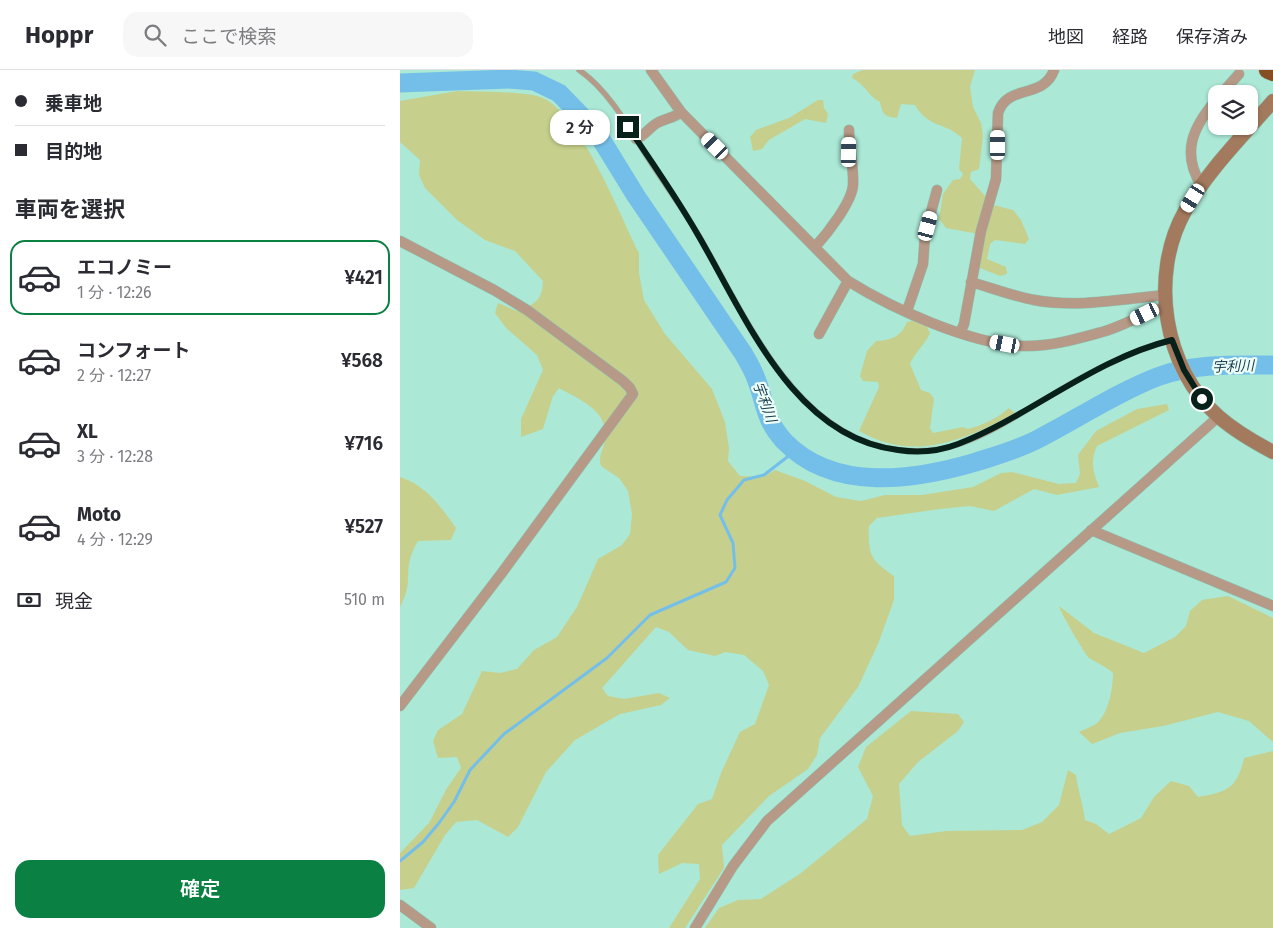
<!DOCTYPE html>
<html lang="ja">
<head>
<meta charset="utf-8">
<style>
	:root { --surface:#fff; --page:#f7f7f7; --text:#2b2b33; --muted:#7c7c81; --line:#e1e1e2; --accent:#0b8043 }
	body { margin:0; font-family:"Fira Sans","Noto Sans JP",sans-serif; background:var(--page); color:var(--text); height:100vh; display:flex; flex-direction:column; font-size:19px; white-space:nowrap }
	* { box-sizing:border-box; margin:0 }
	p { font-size:16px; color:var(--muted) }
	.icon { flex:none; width:28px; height:28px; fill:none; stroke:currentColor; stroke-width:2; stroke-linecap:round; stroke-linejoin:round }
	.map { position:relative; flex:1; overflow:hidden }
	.details { display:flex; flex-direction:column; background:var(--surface); width:400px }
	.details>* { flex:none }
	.guide { display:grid; align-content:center; height:110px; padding:0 15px; background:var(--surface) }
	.fabs { position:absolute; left:808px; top:15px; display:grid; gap:10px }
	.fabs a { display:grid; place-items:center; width:50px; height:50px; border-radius:10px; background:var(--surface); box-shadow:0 1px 4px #0004; font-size:25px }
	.end { position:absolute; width:22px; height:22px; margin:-11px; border:6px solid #07201a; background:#fff; box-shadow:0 0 0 2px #fff }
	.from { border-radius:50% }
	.bubble { position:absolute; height:35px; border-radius:15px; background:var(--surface); box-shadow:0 1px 4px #0004; font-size:16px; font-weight:600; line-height:35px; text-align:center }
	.car { position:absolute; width:15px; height:30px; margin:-15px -8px; border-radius:6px; box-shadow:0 0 4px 1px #0007; background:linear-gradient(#fff 24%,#345 0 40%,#fff 0 76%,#345 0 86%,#fff 0) }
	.guide b { display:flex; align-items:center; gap:18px; height:48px; font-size:19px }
	.guide b+b { border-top:1px solid var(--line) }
	.guide i { width:12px; height:12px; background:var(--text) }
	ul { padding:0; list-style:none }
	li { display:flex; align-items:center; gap:15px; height:75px; margin:0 10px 8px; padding:0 5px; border:2px solid transparent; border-radius:15px }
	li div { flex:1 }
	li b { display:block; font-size:19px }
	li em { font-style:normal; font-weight:600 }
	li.selected { border-color:var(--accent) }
	li>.icon { width:45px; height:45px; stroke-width:1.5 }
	h2 { padding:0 15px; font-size:22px; line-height:60px }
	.pay { display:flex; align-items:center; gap:12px; height:55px; padding:0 15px; font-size:19px }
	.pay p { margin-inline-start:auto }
	.primary-button { display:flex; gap:10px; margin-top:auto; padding:10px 15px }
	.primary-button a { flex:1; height:58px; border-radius:15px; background:var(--accent); color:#fff; font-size:20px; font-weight:600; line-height:58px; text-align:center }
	header { display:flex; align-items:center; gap:30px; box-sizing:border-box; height:70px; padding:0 25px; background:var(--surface); border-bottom:1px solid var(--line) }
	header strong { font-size:24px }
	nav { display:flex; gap:28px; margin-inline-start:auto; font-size:18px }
	.search { width:350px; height:45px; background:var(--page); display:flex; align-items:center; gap:12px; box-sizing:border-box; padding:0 18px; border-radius:15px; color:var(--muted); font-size:19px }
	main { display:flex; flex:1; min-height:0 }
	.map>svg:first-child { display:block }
</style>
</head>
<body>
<header>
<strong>Hoppr</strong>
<div class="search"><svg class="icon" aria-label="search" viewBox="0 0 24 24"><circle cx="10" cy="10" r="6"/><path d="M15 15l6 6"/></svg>ここで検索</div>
<nav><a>地図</a><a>経路</a><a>保存済み</a></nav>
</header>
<main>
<section class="details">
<div class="guide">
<b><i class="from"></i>乗車地</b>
<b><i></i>目的地</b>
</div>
<h2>車両を選択</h2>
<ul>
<li class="selected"><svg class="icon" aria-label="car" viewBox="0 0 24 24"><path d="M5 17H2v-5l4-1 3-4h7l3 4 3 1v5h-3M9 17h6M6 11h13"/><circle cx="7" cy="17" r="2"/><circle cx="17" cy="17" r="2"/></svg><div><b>エコノミー</b><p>1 分 · 12:26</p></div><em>¥421</em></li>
<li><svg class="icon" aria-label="car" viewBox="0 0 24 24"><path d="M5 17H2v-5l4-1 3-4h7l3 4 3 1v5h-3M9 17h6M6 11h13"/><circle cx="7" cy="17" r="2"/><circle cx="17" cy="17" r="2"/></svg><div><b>コンフォート</b><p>2 分 · 12:27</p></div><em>¥568</em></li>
<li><svg class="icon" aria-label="car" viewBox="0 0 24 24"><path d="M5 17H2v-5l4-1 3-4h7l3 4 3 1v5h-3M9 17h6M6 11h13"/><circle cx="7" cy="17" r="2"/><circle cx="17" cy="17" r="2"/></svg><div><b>XL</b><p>3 分 · 12:28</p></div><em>¥716</em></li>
<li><svg class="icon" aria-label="car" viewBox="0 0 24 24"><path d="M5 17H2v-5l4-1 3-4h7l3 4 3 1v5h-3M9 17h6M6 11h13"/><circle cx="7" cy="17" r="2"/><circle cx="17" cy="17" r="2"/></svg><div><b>Moto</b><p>4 分 · 12:29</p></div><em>¥527</em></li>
</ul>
<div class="pay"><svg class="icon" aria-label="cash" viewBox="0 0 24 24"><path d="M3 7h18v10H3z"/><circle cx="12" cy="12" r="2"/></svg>現金<p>510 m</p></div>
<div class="primary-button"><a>確定</a></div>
</section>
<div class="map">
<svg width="873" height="858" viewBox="0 0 873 858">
	<rect width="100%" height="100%" fill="#abe8d6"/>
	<path fill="#c6d08c" d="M463 0H575L570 17 573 37 581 53 583 66 579 99 571 102 570 109 593 135 613 140 621 150 629 169 625 174 595 170 590 174 587 189 606 197 607 204 600 206 580 198 582 168 573 163 546 158 539 149 543 124 553 110 560 109 563 104 559 99 562 68C545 52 528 58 515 35L501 34 497 48C485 47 482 44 480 32 468 26 467 16 452 8L453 4Z
		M57 21C81 22 115 21 137 26 178 36 220 146 239 183V203L244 230 265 264 312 319 325 352 329 378 328 391 340 406 363 407 375 400 405 411 436 427 461 431 485 425H522L573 417 601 403 612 402 659 414 676 413 680 404 678 385 696 361 737 339 767 334 769 340 697 376C690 390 693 403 699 417L657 425 634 419 594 441 570 436 540 439 477 448 469 456C468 484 470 490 494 506V530L478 574 458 617 420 668 417 685 408 699 369 726 322 775 324 798 285 858H269L300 809 299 794 282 793 259 804 258 785 298 734 312 729 321 703 340 662 355 654 369 615 363 601 344 585 325 582 315 586 288 580 269 562 256 557 202 618 208 626 224 629 259 623 270 628 261 635 220 644 175 670 146 702 118 757 108 767 77 750 56 752 45 765 14 818 0 820V783L29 753 47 718 61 698 57 687 38 688 33 671 38 660 62 644 82 601 100 603 117 599 134 580 157 567 177 537 198 489 222 475 230 464 232 444 228 421 219 408 201 396C198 386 202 383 204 374 212 342 182 331 159 318L153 326 143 359 121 367V349L143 300 137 285 106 258 95 243 98 233 117 241C135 234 142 231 143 211L115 181 85 170 57 150 25 118 19 105 20 90 0 72V31Z
		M418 30H423L424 38 428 44 426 53 405 49 369 70 362 79 353 81 350 67 356 60 389 48Z
		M514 250 526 255 530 263C526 273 516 281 510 294L521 320 530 323 534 329 530 358 533 363 563 357 568 359C583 355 598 348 609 338L615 343C565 370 514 393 459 361L479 317 478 312 463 311 460 306 467 281 476 271C491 270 501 267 507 252Z
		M0 407C27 416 40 436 56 458L51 470 18 471C0 501 16 508 0 537Z
		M828 526 873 548V672L849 651 818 642 763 656 720 663 692 674 679 662C684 659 692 657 697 653 709 643 713 617 713 603 705 596 697 593 689 588 686 586 660 542 659 536L694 563 744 583 775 567 786 556 790 541 802 530Z
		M511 641 558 644 564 652 558 661 518 692 499 714 502 755 510 766 546 761 622 760 642 752 659 735 668 700 676 705C678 721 683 734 685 750L696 754 709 764 741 748 754 727 771 711 789 716 798 727C828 722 837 718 844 688L873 681V858H305L319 838 338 830 361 829 401 803 467 749 473 726 458 697 466 677Z"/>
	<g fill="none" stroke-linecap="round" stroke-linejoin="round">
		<path stroke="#74bfe9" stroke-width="3" d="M0 791 23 772 39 753 54 732 70 700 104 664 207 588 250 545 326 512 335 498 333 473 320 445 327 430 344 410 364 405 395 381"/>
		<path stroke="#74bfe9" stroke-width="19" d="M0 13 109 9 134 11 159 23 196 61 236 126 343 283C347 290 352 298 355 306 366 332 363 348 384 371 434 423 515 410 576 392 598 385 620 379 640 368 679 348 716 323 757 307 793 293 835 295 873 295"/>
		<g stroke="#8dc4b4" stroke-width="6">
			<path id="lane" d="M179 0C207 19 227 54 244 82 263 112 284 140 302 171 354 263 411 399 540 379 581 372 625 340 660 320 694 300 733 280 771 270"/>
		</g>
		<g stroke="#8dc4b4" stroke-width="11">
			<path id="street" d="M251 0 281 42 448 211C493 239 570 274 623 276 649 277 677 269 702 262 724 256 743 243 766 237
				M821 24 839 4
				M236 69C246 65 250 56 259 52 267 48 274 48 281 42
				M801 115C781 82 793 57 816 30
				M0 171 94 220 127 240 223 311 230 318 233 324 101 504 0 636
				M415 177C427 164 452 132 453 115 454 97 449 78 449 60
				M571 212C592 218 613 226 634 230 677 238 723 229 765 225
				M507 241 523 194 525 164 537 120
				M560 263 564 254 581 161 596 109 598 43C608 13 643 30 654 0
				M419 264 448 211
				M691 460 873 536
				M0 835 31 858
				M295 858 333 796 367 751 818 347"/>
		</g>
		<g stroke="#8dc4b4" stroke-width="15">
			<path id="secondary" d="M873 31C843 66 808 100 785 141 749 205 763 298 819 347 835 361 854 372 873 382"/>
		</g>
		<g stroke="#8dc4b4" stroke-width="19">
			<path id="highway" d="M868 0 873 2"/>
		</g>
		<use href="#lane" stroke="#b69986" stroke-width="5"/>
		<use href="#street" stroke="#b69986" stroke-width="10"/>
		<use href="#secondary" stroke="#a37a5e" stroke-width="14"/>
		<use href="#highway" stroke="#884e23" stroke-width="18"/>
	</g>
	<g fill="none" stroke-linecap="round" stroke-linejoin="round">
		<path stroke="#07201a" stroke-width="6" d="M228 57C252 92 277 128 298 165 345 245 393 368 498 380 518 383 540 381 558 374 632 345 694 289 772 270L784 300 802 329"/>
	</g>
	<g text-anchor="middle" stroke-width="4.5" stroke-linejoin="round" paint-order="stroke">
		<g font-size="14" font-style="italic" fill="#16384a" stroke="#edfff9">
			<text transform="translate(833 296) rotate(-2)" y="5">宇利川</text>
			<text transform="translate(365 332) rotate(70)" y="5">宇利川</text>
		</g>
	</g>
</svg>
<div class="fabs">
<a><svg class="icon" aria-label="layers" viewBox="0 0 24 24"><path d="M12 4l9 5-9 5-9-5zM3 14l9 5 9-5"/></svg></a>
</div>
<i class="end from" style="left:802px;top:329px"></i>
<i class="end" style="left:228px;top:57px"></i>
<div class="bubble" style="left:150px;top:40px;width:60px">2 分</div>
<i class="car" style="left:598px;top:75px;rotate:0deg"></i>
<i class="car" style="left:315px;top:76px;rotate:315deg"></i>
<i class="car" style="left:449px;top:82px;rotate:1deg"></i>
<i class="car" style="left:793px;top:128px;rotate:212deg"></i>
<i class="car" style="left:528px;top:156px;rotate:15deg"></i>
<i class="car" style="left:745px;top:244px;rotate:244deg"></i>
<i class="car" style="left:605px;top:274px;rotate:281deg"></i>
</div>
</main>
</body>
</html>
